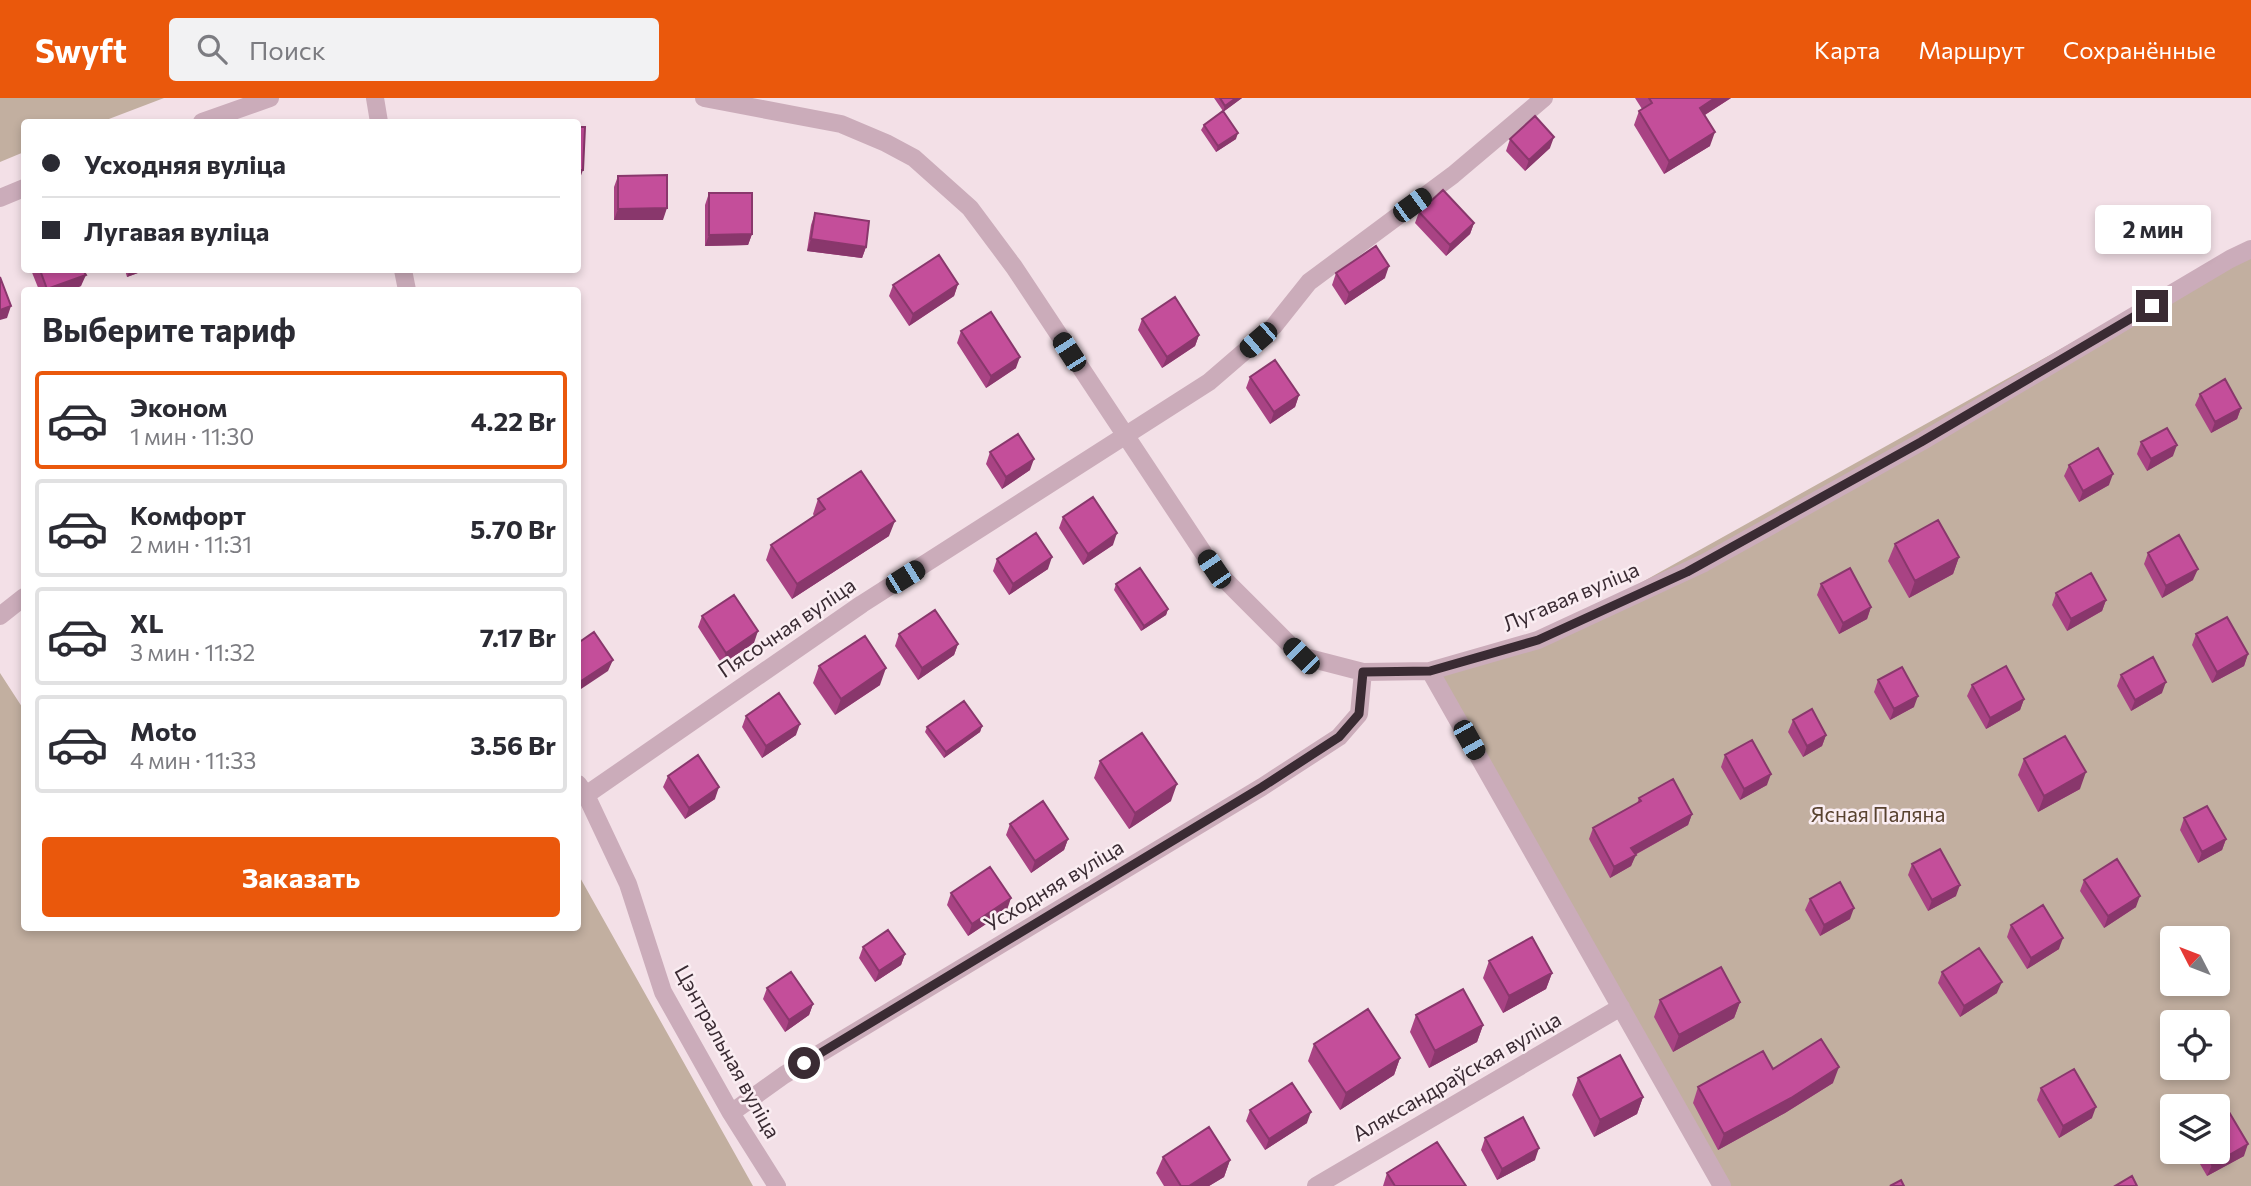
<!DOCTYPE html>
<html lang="ru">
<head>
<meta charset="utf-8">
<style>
	:root { --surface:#fff; --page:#f2f2f3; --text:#2b2b33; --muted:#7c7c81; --line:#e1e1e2; --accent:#ea580c }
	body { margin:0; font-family:Commissioner,sans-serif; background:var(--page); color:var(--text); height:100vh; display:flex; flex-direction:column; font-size:26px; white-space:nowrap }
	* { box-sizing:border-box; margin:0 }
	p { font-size:23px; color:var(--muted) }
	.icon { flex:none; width:38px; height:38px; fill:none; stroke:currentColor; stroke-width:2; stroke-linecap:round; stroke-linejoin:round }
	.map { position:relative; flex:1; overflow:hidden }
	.panel { position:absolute; left:21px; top:189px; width:560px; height:644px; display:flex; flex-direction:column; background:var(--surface); border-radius:7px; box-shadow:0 4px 10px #0003 }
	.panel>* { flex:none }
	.guide { position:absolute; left:21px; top:21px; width:560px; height:154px; border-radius:7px; box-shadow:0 4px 10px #0003; display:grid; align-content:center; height:154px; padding:0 21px; background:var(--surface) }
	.needle { width:46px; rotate:312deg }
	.tools { position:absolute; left:2160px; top:828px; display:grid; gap:14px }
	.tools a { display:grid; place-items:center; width:70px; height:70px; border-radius:7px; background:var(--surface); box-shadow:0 4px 10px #0003; font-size:35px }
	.end { position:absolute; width:32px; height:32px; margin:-16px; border:9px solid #3a2b33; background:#fff; box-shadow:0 0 0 4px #fff }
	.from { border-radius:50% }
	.bubble { position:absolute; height:49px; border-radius:7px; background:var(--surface); box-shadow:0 4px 10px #0003; font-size:23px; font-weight:700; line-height:49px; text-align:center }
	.car { position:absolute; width:21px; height:42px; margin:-21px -10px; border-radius:9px; box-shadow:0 0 5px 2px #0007; background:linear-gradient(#222 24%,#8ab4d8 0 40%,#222 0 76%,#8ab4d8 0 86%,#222 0) }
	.guide b { display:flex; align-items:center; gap:24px; height:66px; font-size:26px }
	.guide b+b { border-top:2px solid var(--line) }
	.guide i { width:18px; height:18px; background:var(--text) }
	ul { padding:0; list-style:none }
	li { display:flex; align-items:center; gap:21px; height:98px; margin:0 14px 10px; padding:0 7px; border:4px solid var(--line); border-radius:7px }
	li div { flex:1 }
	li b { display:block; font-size:26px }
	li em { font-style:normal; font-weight:700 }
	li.current { border-color:var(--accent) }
	li>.icon { width:63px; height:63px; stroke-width:1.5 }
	h2 { padding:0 21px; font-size:32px; line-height:84px }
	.action { display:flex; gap:14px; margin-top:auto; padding:14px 21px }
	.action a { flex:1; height:80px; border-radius:7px; background:var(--accent); color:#fff; font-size:28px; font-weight:700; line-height:80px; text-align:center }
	header { display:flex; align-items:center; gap:42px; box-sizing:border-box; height:98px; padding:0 35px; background:var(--accent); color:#fff }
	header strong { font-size:33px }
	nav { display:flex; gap:38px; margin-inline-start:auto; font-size:24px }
	.search { width:490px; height:63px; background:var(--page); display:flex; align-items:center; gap:18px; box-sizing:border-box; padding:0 24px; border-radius:7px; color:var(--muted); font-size:26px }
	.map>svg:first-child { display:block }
</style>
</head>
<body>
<header>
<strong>Swyft</strong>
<div class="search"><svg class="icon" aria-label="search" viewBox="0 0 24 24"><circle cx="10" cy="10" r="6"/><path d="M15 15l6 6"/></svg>Поиск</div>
<nav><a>Карта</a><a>Маршрут</a><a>Сохранённые</a></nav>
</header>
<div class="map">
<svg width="2251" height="1088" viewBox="0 0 2251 1088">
	<rect width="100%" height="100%" fill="#f3e0e7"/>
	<path fill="#c2afa0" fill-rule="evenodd" d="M0 0H164L101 24H24V54L0 64Z
		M2251 145V1088H1722L1430 573 1538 542ZM2172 840H2217V886H2172ZM2172 924H2217V970H2172ZM2172 1008H2217V1054H2172Z
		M0 575 24 612V830H578V776L753 1088H0Z"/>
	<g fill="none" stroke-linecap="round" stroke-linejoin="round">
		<path stroke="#cbacba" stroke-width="18" d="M375 0 379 24
			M704 0 841 26 886 45 914 60 970 110 1014 169 1214 471 1301 558 1363 574 1430 573 1538 542 1704 465 1921 344 2230 161 2251 151
			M202 24 270 0
			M0 100 24 90
			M403 172 407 192
			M0 518 24 499
			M1430 573 1722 1088
			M578 686 586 697 628 786 663 894 731 1015 777 1088
			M586 697 862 506 1209 284 1274 228 1309 184 1453 77 1544 0
			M731 1015 784 977 1262 689 1339 639 1359 616 1363 574
			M1316 1088 1621 909"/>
	</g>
	<path fill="#a94384" d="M1214 0H1242L1223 14 1236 41 1216 54 1201 32 1204 27 1223 13Z
		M1635 0H1731L1705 17 1710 48 1664 76 1634 27 1639 13 1642 11Z
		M1510 41 1550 50 1525 73 1506 53Z
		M618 78 663 122H614V89Z
		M709 95 752 136 748 147 705 148V107Z
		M1419 114 1474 125 1470 136 1446 158 1415 125Z
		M815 115 866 149 862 160 807 153 811 127Z
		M31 172H83L81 188 71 192H39Z
		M125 172H146L127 179Z
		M1336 175 1385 180 1345 207 1332 187Z
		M958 186 954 198 909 228 889 198 893 187Z
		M1142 221 1199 237 1195 248 1162 270 1138 232Z
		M961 233 1016 270 986 290 957 245Z
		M1250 279 1299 297 1295 309 1270 326 1246 290Z
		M2200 296 2241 310 2237 321 2211 335 2195 307Z
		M2141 344 2173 358 2147 373 2137 356Z
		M990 354 1030 372 1002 391 986 366Z
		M2069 367 2109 387 2079 404 2064 378Z
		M818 401 889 438 792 501 766 462 771 447 814 418 813 416Z
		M1063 419 1113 447 1083 467 1059 430Z
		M1895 446 1959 459 1953 476 1909 500 1888 463Z
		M2148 455 2193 482 2162 500 2144 466Z
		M997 461 1048 471 1009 497 993 473Z
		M1116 486 1168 511 1166 517 1141 533 1114 492Z
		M1821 486 1871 509 1867 521 1839 536 1817 497Z
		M2056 495 2106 502 2102 513 2067 533 2052 507Z
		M702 518 754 545 722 566 698 529Z
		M899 536 958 546 954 557 918 582 895 548Z
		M2196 536 2248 556 2244 568 2212 585 2192 547Z
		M819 568 880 587 835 617 813 585Z
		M2121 577 2162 595 2131 613 2117 588Z
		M1878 582 1914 609 1890 622 1874 594Z
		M1972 587 2024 601 2020 612 1986 631 1967 598Z
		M746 618 796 637 762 660 742 629Z
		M1793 622 1826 637 1822 648 1803 659 1788 634Z
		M982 628 980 634 944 660 925 634 927 629Z
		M1725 657 1767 687 1740 702 1721 669Z
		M2024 661 2080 691 2038 714 2018 677Z
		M1100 663 1171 703 1129 731 1094 680Z
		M668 678 715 701 685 721 663 689Z
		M1639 700 1692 716 1688 727 1635 757 1631 768 1610 780 1589 741 1593 730 1637 706Z
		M2184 720 2226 741 2222 752 2198 765 2180 732Z
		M1010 726 1068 741 1064 752 1031 775 1006 737Z
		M1912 766 1956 798 1928 813 1908 777Z
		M2084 782 2136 809 2104 830 2080 793Z
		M951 795 1007 812 968 838 947 807Z
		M1810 801 1850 821 1820 838 1805 812Z
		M2011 827 2059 851 2027 871 2007 839Z
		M863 849 905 856 901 867 875 884 859 860Z
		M1489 863 1552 875 1546 891 1503 915 1483 880Z
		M1942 874 1997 895 1960 919 1938 885Z
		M767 890 813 906 809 917 785 934 763 901Z
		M1660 902 1740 904 1734 920 1673 954 1654 919Z
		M1416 917 1483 927 1477 944 1429 970 1410 934Z
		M1314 946 1400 960 1394 977 1340 1012 1308 963Z
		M1773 971 1833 985 1785 1015 1718 1052 1693 1005 1698 989Z
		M1578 980 1643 999 1637 1016 1594 1039 1572 997Z
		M2041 990 2092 1020 2059 1040 2037 1002Z
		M1250 1012 1307 1025 1265 1052 1246 1023Z
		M1485 1040 1535 1062 1497 1082 1481 1052Z
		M2193 1054H2217L2244 1058 2207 1078Z
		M1163 1059 1230 1062 1224 1079 1209 1088H1164L1156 1075Z
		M1387 1075 1466 1088H1383Z"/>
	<path fill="#89376c" d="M1236 0H1242L1223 14 1225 8Z
		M1715 0H1731L1695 23 1700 10Z
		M1715 34 1710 48 1664 76 1669 63Z
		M1238 35 1236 41 1216 54 1218 48Z
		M1554 39 1550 50 1525 73 1529 62Z
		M578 72H583L579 83H578Z
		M667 110 663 122H614L618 111Z
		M1474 125 1470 136 1446 158 1450 147Z
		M752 136 748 147 705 148 709 137Z
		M811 141 866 149 862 160 807 153Z
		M1389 168 1385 180 1345 207 1349 195Z
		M130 172H146L127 179Z
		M86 177 81 188 71 192H47V191Z
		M958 186 954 198 909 228 913 216Z
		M11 208 7 220 0 222V212Z
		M1199 237 1195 248 1162 270 1167 259Z
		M1020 259 1016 270 986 290 991 278Z
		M1299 297 1295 309 1270 326 1274 314Z
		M2241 310 2237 321 2211 335 2215 324Z
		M2177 347 2173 358 2147 373 2151 361Z
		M1034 361 1030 372 1002 391 1006 379Z
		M2113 376 2109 387 2079 404 2083 393Z
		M895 423 889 438 792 501 797 486Z
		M1117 435 1113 447 1083 467 1088 456Z
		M1052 459 1048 471 1009 497 1013 486Z
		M1959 459 1953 476 1909 500 1915 483Z
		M2198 471 2193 482 2162 500 2166 488Z
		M2106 502 2102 513 2067 533 2071 521Z
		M1871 509 1867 521 1839 536 1843 525Z
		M1168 511 1166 517 1141 533 1144 528Z
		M758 533 754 545 722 566 726 555Z
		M958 546 954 557 918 582 922 570Z
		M2248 556 2244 568 2212 585 2217 574Z
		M613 562 608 573 578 593V585Z
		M886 570 880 587 835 617 841 601Z
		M2166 584 2162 595 2131 613 2135 602Z
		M1918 598 1914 609 1890 622 1894 611Z
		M2024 601 2020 612 1986 631 1990 620Z
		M800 626 796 637 762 660 766 648Z
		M982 628 980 634 944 660 946 654Z
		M1826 637 1822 648 1803 659 1807 648Z
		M2086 674 2080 691 2038 714 2044 698Z
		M1771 676 1767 687 1740 702 1744 691Z
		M1177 686 1171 703 1129 731 1135 715Z
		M719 689 715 701 685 721 689 710Z
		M1692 716 1688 727 1627 761 1631 750Z
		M1068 741 1064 752 1031 775 1035 763Z
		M2226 741 2222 752 2198 765 2202 754Z
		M1636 757 1631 768 1610 780 1614 769Z
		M1960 787 1956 798 1928 813 1932 802Z
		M2140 798 2136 809 2104 830 2108 818Z
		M1011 800 1007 812 968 838 972 826Z
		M1854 810 1850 821 1820 838 1824 827Z
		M2063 840 2059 851 2027 871 2031 860Z
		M905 856 901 867 875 884 879 873Z
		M1552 875 1546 891 1503 915 1509 898Z
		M2002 884 1997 895 1960 919 1964 908Z
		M1740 904 1734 920 1673 954 1679 937Z
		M813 906 809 917 785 934 789 922Z
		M1483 927 1477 944 1429 970 1435 953Z
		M1400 960 1394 977 1340 1012 1346 995Z
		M1839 969 1833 985 1785 1015 1718 1052 1724 1036Z
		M1643 999 1637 1016 1594 1039 1600 1022Z
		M2096 1009 2092 1020 2059 1040 2063 1028Z
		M1311 1014 1307 1025 1265 1052 1269 1041Z
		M2248 1046 2244 1058 2207 1078 2212 1067Z
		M1539 1050 1535 1062 1497 1082 1502 1071Z
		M1230 1062 1224 1079 1209 1088H1189Z"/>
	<path fill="#c44e9a" stroke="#89376c" stroke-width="2" d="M1220 0H1236L1225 8Z
		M1649 0H1715L1700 10 1715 34 1669 63 1639 13 1652 5Z
		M1223 13 1238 35 1218 48 1204 27Z
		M1535 18 1554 39 1529 62 1510 41Z
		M578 29H585L583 72H578Z
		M667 77V110L618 111V78Z
		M1443 92 1474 125 1450 147 1419 114Z
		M709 95H752V136L709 137Z
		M815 115 869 123 866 149 811 141Z
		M1376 148 1389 168 1349 195 1336 175Z
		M939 157 958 186 913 216 893 187Z
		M40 172H83L86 177 47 191Z
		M0 179 11 208 0 212Z
		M1175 199 1199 237 1167 259 1142 221Z
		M991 214 1020 259 991 278 961 233Z
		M1275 262 1299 297 1274 314 1250 279Z
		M2225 281 2241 310 2215 324 2200 296Z
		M2167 330 2177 347 2151 361 2141 344Z
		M1018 336 1034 361 1006 379 990 354Z
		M2098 350 2113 376 2083 393 2069 367Z
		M861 373 895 423 797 486 771 447 825 411 818 401Z
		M1093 399 1117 435 1088 456 1063 419Z
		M1938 422 1959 459 1915 483 1895 446Z
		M1036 435 1052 459 1013 486 997 461Z
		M2179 437 2198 471 2166 488 2148 455Z
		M1140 470 1168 511 1144 528 1116 486Z
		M1850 470 1871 509 1843 525 1821 486Z
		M2091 475 2106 502 2071 521 2056 495Z
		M734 497 758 533 726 555 702 518Z
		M935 512 958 546 922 570 899 536Z
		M2227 519 2248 556 2217 574 2196 536Z
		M594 534 613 562 578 585V545Z
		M865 538 886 570 841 601 819 568Z
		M2153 559 2166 584 2135 602 2121 577Z
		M2006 568 2024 601 1990 620 1972 587Z
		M1902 569 1918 598 1894 611 1878 582Z
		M779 595 800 626 766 648 746 618Z
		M964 603 982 628 946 654 927 629Z
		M1812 611 1826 637 1807 648 1793 622Z
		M1142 635 1177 686 1135 715 1100 663Z
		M2065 638 2086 674 2044 698 2024 661Z
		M1752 642 1771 676 1744 691 1725 657Z
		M698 657 719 689 689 710 668 678Z
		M1673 681 1692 716 1631 750 1636 757 1614 769 1593 730 1641 703 1639 700Z
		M1043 703 1068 741 1035 763 1010 726Z
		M2207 708 2226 741 2202 754 2184 720Z
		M1940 751 1960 787 1932 802 1912 766Z
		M2117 761 2140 798 2108 818 2084 782Z
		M990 769 1011 800 972 826 951 795Z
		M1840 784 1854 810 1824 827 1810 801Z
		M2043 807 2063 840 2031 860 2011 827Z
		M888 832 905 856 879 873 863 849Z
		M1532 839 1552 875 1509 898 1489 863Z
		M1979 850 2002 884 1964 908 1942 874Z
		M1721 869 1740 904 1679 937 1660 902Z
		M791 874 813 906 789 922 767 890Z
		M1463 891 1483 927 1435 953 1416 917Z
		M1368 911 1400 960 1346 995 1314 946Z
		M1821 941 1839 969 1791 1000 1724 1036 1698 989 1763 953 1773 971Z
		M1620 957 1643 999 1600 1022 1578 980Z
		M2074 971 2096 1009 2063 1028 2041 990Z
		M1292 985 1311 1014 1269 1041 1250 1012Z
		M2229 1014 2248 1046 2212 1067 2204 1054H2217V1020Z
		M1523 1019 1539 1050 1502 1071 1485 1040Z
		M1209 1029 1230 1062 1189 1088H1181L1163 1059Z
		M1437 1044 1466 1088H1395L1387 1075Z
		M2132 1078 2137 1088H2115Z
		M1901 1082 1904 1088H1890Z"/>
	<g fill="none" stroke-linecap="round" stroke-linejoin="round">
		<path stroke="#3a2b33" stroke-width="9" d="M804 965 1262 689 1339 639 1359 616 1363 574 1430 573 1538 542 1687 474 1921 344 2152 208"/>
	</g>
	<g text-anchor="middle" stroke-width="5" stroke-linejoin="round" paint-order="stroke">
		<g font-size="21" fill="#3a2b33" stroke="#faedf2">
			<text transform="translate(1571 499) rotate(-23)" y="7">Лугавая вуліца</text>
			<text transform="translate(787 530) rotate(-34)" y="7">Пясочная вуліца</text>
			<text transform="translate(1054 788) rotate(-31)" y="7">Усходняя вуліца</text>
			<text transform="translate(727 954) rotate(61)" y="7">Цэнтральная вуліца</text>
			<text transform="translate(1457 979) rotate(-30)" y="7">Аляксандраўская вуліца</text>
		</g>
		<g font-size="21" fill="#58422f" stroke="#faedf2">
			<text x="1878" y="724">Ясная Паляна</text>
		</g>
	</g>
</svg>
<div class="tools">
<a><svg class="needle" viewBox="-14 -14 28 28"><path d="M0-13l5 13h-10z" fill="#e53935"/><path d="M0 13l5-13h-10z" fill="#7c7c81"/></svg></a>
<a><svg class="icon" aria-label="locate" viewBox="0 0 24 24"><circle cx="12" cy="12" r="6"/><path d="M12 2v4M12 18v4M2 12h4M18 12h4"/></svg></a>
<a><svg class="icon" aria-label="layers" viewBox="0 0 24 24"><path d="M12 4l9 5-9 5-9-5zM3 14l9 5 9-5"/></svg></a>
</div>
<i class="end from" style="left:804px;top:965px"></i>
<i class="end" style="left:2152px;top:208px"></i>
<div class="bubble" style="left:2095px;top:107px;width:116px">2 мин</div>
<i class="car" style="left:1412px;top:107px;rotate:54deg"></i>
<i class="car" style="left:1258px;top:242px;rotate:229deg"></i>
<i class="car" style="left:1069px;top:254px;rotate:327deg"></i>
<i class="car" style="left:1214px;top:471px;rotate:326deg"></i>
<i class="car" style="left:905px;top:479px;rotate:58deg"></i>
<i class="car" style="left:1301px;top:558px;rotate:315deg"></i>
<i class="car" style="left:1469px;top:642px;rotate:151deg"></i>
<div class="guide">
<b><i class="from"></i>Усходняя вуліца</b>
<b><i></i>Лугавая вуліца</b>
</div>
<section class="panel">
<h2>Выберите тариф</h2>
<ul>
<li class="current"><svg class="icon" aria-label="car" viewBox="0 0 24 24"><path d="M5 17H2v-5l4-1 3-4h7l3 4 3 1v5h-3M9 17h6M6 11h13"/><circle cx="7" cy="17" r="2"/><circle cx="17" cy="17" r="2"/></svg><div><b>Эконом</b><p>1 мин · 11:30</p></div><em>4.22 Br</em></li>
<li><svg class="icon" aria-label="car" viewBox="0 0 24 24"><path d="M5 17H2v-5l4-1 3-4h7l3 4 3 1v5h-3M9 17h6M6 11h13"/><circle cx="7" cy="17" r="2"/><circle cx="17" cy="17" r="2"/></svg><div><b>Комфорт</b><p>2 мин · 11:31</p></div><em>5.70 Br</em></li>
<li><svg class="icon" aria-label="car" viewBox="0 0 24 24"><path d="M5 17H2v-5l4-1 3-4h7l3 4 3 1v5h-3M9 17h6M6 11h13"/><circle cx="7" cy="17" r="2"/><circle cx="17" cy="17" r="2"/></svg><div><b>XL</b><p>3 мин · 11:32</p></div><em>7.17 Br</em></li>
<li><svg class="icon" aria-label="car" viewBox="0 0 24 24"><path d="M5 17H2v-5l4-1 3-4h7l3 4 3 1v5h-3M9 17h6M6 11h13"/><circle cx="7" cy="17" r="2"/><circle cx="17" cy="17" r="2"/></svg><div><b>Moto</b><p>4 мин · 11:33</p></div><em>3.56 Br</em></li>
</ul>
<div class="action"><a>Заказать</a></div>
</section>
</div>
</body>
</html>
